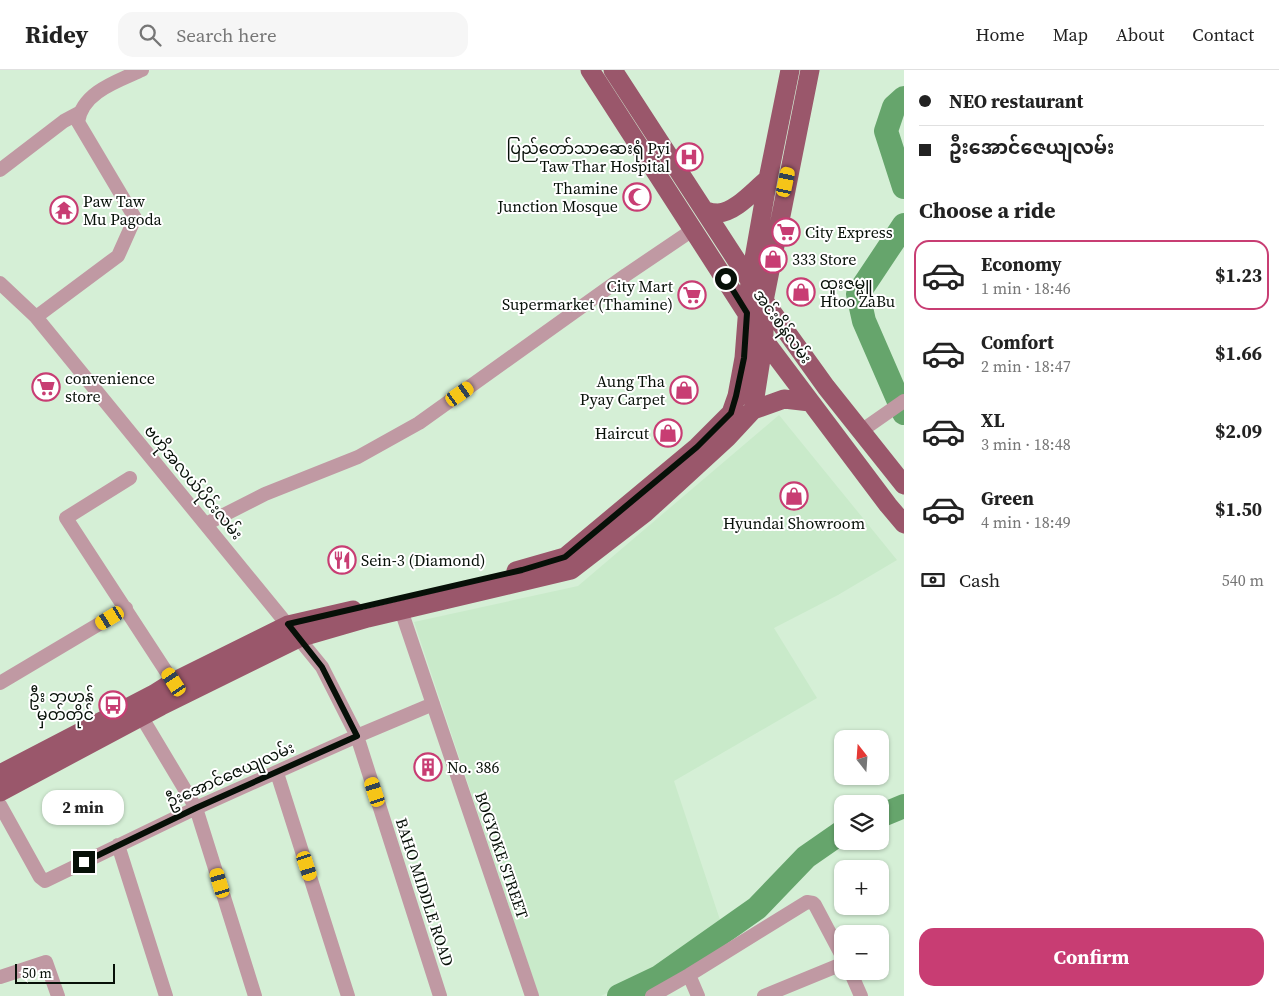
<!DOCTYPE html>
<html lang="en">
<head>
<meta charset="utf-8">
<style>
	:root { --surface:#fff; --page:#f6f6f6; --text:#222; --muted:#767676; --line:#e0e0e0; --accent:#c83d73 }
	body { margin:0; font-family:"Source Serif 4","Noto Sans Myanmar",serif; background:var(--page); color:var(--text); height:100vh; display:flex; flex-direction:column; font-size:19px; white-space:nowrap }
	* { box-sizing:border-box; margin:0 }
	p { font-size:16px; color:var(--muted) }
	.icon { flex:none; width:28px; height:28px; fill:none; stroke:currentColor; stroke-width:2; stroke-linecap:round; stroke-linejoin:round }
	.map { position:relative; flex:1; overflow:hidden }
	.side { display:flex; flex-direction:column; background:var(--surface); width:375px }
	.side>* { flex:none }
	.top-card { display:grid; align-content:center; height:110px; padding:0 15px; background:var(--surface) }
	.needle { width:32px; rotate:343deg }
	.controls { position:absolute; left:834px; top:660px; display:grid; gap:10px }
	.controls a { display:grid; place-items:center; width:55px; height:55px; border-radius:10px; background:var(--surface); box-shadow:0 1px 4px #0004; font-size:25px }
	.scale { position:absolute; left:15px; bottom:12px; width:100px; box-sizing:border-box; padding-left:5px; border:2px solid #071008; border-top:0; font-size:14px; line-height:18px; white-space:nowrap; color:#071008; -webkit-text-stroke:4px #fff; paint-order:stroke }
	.end { position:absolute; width:22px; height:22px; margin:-11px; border:6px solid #071008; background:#fff; box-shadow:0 0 0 2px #fff }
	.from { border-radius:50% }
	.bubble { position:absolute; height:35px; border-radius:15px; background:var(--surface); box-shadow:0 1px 4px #0004; font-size:16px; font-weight:700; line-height:35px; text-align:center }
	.car { position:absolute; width:15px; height:30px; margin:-15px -8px; border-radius:6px; box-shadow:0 0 4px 1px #0007; background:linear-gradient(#f5c518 24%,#345 0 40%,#f5c518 0 76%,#345 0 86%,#f5c518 0) }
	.top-card b { display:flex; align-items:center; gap:18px; height:48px; font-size:19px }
	.top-card b+b { border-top:1px solid var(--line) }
	.top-card i { width:12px; height:12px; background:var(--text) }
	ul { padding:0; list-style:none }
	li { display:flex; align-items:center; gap:15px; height:70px; margin:0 10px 8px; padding:0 5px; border:2px solid transparent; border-radius:15px }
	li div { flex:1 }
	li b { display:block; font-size:19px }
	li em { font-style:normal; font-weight:700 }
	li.on { border-color:var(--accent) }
	li>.icon { width:45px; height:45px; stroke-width:1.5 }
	h2 { padding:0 15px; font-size:22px; line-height:60px }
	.pay { display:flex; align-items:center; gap:12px; height:55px; padding:0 15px; font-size:19px }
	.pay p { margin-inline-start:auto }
	.button { display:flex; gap:10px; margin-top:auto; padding:10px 15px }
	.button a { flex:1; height:58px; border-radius:15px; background:var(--accent); color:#fff; font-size:20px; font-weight:700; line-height:58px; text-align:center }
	header { display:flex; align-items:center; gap:30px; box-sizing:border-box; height:70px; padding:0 25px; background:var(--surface); border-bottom:1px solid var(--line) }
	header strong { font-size:24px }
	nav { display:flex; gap:28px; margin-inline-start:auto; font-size:18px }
	.search { width:350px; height:45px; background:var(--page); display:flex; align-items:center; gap:12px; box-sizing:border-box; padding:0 18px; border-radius:15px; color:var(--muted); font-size:19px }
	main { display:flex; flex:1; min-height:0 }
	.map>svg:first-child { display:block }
</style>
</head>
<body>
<header>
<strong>Ridey</strong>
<div class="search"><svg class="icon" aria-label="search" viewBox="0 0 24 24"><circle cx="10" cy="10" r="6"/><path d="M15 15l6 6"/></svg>Search here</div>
<nav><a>Home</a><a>Map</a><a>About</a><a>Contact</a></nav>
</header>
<main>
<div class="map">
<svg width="904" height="926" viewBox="0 0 904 926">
	<rect width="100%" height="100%" fill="#d5efd6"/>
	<path fill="#c9eaca" d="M779 345 897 490 838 525 774 558 817 628 674 711 721 853 658 898 601 926H539L414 552 578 516Z"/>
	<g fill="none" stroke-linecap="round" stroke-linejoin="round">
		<path stroke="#66a56c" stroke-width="24" d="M904 28 894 37 886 61 904 117
			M904 155 858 224 864 251 904 343
			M880 746 904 736
			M619 926 659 907 757 838 806 787 842 762"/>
		<path stroke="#c099a3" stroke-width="14" d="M0 100 64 51 79 43
			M0 213 36 247 322 597 357 666 440 926
			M36 247 118 186 135 148 78 52C82 22 118 11 142 0
			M861 361 904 331
			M130 408 66 448 173 612
			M206 454 265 424 358 387 419 353 626 205 694 159
			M401 540 532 926
			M0 613 126 538
			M141 646 196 738 255 926
			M277 703 348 926
			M0 735 40 807 45 811 196 738 357 666 433 634
			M118 775 166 926
			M850 901 861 926
			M689 905 698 926
			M0 907 46 892 58 926
			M652 926 689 905 807 832 813 833 815 835 842 886
			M764 926 842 894"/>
		<path stroke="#9a576b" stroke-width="19" d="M590 0 764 270 888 435 904 454
			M613 0 750 211 826 317 904 415
			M706 141C709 142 714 143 718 143 736 142 754 120 768 109
			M753 340 784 329 810 332
			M516 501 565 487 697 377 731 343 737 326 744 288 750 211 768 109 790 0
			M0 704 154 624 173 612 288 555 353 540
			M0 722 161 636 299 568 368 548 571 500 645 443 678 413 727 368 753 340 764 270V231L810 0"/>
	</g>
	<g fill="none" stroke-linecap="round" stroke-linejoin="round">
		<path stroke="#071008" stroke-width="6" d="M84 792 196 738 357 666 322 597 288 554 522 500 565 487 697 377 731 343 736 326 744 288 747 243 726 209"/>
	</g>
	<defs>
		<g id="hospital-ring" transform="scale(1.4375)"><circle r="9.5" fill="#fff" stroke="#c83d73" stroke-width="1.5"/><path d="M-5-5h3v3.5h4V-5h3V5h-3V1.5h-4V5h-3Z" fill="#c83d73"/></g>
		<g id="mosque-ring" transform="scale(1.4375)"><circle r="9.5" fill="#fff" stroke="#c83d73" stroke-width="1.5"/><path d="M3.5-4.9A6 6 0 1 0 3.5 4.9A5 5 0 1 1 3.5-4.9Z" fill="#c83d73"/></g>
		<g id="temple-ring" transform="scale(1.4375)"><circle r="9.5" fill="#fff" stroke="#c83d73" stroke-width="1.5"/><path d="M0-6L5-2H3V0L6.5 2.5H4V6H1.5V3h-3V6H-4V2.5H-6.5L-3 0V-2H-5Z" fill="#c83d73"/></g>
		<g id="supermarket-ring" transform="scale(1.4375)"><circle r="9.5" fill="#fff" stroke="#c83d73" stroke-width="1.5"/><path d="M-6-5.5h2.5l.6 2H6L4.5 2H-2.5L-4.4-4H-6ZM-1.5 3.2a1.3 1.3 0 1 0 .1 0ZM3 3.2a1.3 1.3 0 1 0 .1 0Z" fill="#c83d73"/></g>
		<g id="shop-ring" transform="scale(1.4375)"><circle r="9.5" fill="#fff" stroke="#c83d73" stroke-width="1.5"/><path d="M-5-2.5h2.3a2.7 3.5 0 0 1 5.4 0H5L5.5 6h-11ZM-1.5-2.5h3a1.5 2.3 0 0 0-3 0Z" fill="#c83d73"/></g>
		<g id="restaurant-ring" transform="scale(1.4375)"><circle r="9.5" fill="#fff" stroke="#c83d73" stroke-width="1.5"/><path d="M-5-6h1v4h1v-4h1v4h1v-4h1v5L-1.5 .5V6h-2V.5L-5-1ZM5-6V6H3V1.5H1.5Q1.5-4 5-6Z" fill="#c83d73"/></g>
		<g id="bus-ring" transform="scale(1.4375)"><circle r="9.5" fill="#fff" stroke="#c83d73" stroke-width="1.5"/><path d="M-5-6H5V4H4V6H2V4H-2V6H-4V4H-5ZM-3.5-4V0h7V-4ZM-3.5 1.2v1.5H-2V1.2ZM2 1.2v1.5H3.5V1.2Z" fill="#c83d73"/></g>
		<g id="building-ring" transform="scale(1.4375)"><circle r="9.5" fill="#fff" stroke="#c83d73" stroke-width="1.5"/><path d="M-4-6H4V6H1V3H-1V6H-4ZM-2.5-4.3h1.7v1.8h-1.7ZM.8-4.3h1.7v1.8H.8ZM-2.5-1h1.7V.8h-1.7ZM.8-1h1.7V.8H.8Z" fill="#c83d73"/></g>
	</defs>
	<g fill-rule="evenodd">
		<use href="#hospital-ring" x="689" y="87"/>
		<use href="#mosque-ring" x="637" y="127"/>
		<use href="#temple-ring" x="64" y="140"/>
		<use href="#supermarket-ring" x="786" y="162"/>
		<use href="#shop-ring" x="773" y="189"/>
		<use href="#shop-ring" x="801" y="222"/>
		<use href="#supermarket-ring" x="692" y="225"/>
		<use href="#supermarket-ring" x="46" y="317"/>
		<use href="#shop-ring" x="684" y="320"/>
		<use href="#shop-ring" x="668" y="363"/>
		<use href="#shop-ring" x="794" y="426"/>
		<use href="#restaurant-ring" x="342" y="490"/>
		<use href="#bus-ring" x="113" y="635"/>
		<use href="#building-ring" x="428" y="697"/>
	</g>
	<g text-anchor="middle" stroke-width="4" stroke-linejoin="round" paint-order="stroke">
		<g font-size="16" fill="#071008" stroke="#fff" text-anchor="start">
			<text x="670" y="84" text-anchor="end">ပြည်တော်သာဆေးရုံ Pyi<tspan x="670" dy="18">Taw Thar Hospital</tspan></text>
			<text x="618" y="124" text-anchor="end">Thamine<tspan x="618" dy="18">Junction Mosque</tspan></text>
			<text x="83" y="137">Paw Taw<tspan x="83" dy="18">Mu Pagoda</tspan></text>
			<text x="805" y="168">City Express</text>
			<text x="792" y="195">333 Store</text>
			<text x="820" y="219">ထူးဇမ္မူ<tspan x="820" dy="18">Htoo ZaBu</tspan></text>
			<text x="673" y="222" text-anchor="end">City Mart<tspan x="673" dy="18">Supermarket (Thamine)</tspan></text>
			<text x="65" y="314">convenience<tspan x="65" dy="18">store</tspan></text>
			<text x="665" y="317" text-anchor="end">Aung Tha<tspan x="665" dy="18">Pyay Carpet</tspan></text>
			<text x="649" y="369" text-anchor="end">Haircut</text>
			<text x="794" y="459" text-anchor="middle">Hyundai Showroom</text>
			<text x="361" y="496">Sein-3 (Diamond)</text>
			<text x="94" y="632" text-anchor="end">ဦး ဘဟန်<tspan x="94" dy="18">မှတ်တိုင်</tspan></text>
			<text x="447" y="703">No. 386</text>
		</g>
		<g font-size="16" fill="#071008" stroke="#fff">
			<text transform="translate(783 256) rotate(54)" y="6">အင်းစိန်လမ်း</text>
			<text transform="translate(194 412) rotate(50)" y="6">ဗဟိုအလယ်ပိုင်းလမ်း</text>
			<text transform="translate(230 704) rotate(-24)" y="6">ဦးအောင်ဇေယျလမ်း</text>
			<text transform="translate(502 785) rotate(71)" y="6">BOGYOKE STREET</text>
			<text transform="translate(425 822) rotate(72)" y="6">BAHO MIDDLE ROAD</text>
		</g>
	</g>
</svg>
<div class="controls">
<a><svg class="needle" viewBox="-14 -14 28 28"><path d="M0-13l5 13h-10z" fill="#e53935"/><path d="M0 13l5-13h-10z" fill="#767676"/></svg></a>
<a><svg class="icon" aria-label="layers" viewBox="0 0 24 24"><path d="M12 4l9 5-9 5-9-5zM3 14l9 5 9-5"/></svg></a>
<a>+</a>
<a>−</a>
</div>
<div class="scale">50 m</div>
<i class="end from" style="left:726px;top:209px"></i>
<i class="end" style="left:84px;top:792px"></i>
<div class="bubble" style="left:42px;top:720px;width:82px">2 min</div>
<i class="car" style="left:786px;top:112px;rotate:12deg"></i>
<i class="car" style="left:460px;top:324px;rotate:55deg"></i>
<i class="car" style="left:110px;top:548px;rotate:239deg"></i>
<i class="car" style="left:174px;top:612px;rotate:327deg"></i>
<i class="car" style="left:375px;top:722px;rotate:342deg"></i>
<i class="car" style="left:307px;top:796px;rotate:162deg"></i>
<i class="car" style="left:220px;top:813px;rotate:343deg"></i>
</div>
<section class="side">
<div class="top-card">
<b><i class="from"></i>NEO restaurant</b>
<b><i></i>ဦးအောင်ဇေယျလမ်း</b>
</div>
<h2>Choose a ride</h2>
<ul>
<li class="on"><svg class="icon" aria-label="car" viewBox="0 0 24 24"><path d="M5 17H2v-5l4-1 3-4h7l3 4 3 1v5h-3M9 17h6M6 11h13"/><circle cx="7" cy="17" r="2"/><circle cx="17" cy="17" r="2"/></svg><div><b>Economy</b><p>1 min · 18:46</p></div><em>$1.23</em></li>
<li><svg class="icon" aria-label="car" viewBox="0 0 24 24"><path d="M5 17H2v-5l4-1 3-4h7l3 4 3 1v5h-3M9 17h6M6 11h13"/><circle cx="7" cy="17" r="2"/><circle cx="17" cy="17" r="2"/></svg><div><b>Comfort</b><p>2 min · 18:47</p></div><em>$1.66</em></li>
<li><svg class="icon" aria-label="car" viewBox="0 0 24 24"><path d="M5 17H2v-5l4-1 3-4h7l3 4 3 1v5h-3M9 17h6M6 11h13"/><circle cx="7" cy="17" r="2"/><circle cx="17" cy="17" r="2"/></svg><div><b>XL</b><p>3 min · 18:48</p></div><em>$2.09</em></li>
<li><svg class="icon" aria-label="car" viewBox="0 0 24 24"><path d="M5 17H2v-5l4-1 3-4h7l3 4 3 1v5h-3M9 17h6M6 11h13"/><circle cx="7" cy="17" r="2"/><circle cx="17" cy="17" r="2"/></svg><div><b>Green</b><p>4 min · 18:49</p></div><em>$1.50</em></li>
</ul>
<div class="pay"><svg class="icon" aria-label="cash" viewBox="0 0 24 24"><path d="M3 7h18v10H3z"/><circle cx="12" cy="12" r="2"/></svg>Cash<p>540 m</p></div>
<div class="button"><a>Confirm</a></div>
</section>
</main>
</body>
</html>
